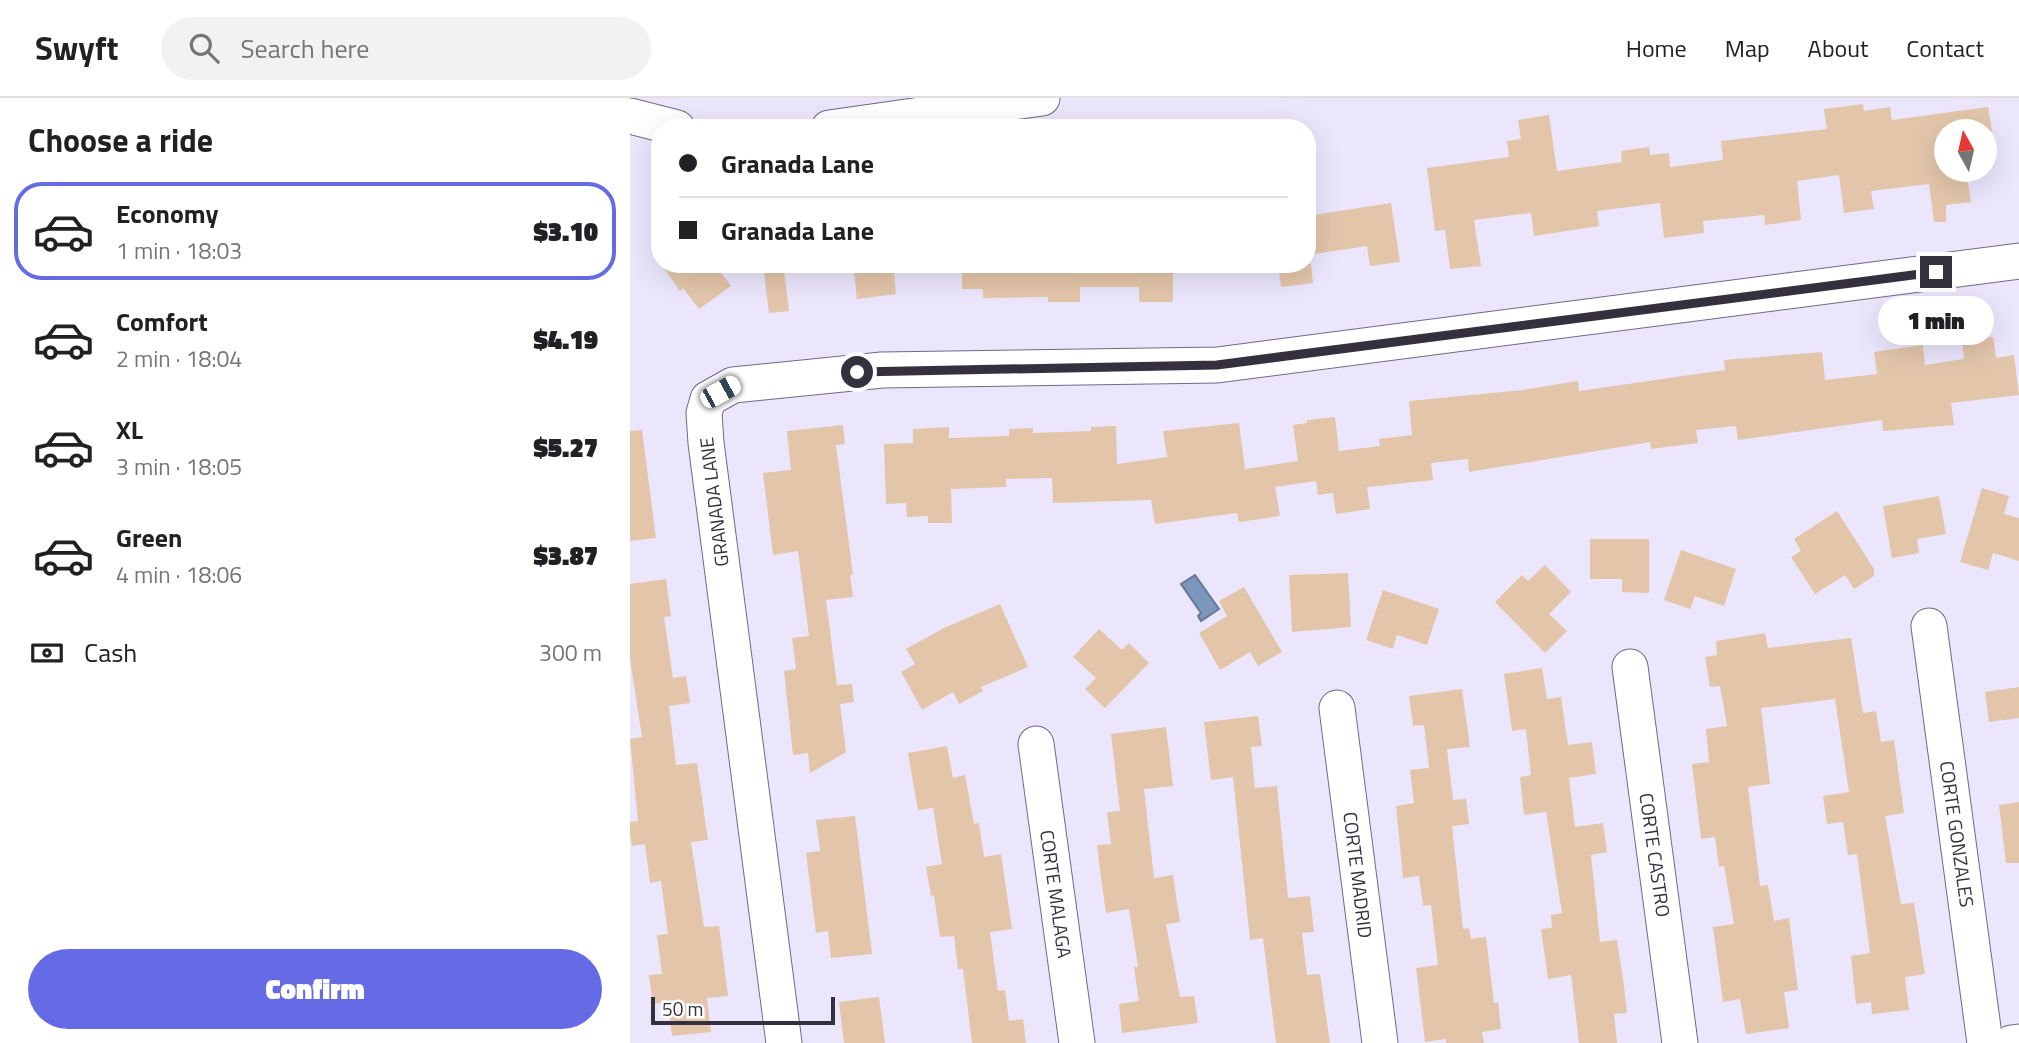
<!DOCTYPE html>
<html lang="en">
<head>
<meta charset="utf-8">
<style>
	:root { --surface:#fff; --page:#f2f2f2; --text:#202124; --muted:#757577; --line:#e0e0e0; --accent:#646be4 }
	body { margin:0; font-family:"Titillium Web",sans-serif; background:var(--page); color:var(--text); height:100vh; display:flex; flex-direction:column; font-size:26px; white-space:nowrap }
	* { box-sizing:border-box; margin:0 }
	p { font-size:23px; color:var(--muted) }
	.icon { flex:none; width:38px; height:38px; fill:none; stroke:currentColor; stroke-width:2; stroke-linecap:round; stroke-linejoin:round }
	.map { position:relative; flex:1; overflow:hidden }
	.details { display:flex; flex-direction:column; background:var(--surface); width:630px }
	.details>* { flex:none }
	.hud { position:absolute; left:21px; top:21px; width:665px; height:154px; border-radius:28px; box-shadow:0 7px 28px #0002; display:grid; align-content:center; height:154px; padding:0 28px; background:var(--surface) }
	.needle { width:46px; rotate:352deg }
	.buttons { position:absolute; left:1304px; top:21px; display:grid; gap:14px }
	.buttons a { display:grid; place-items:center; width:63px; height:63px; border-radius:50%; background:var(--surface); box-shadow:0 7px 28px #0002; font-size:35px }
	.scale { position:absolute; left:21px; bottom:18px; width:184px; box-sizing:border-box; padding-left:7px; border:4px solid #34303e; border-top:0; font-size:19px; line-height:24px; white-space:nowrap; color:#34303e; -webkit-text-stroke:5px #fff; paint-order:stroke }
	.end { position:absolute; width:32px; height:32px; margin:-16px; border:9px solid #34303e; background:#fff; box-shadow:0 0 0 4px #fff }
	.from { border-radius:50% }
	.bubble { position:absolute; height:49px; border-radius:24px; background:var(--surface); box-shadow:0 7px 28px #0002; font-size:23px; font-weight:800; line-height:49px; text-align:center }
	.car { position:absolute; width:21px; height:42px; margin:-21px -10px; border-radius:9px; box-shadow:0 0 5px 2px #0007; background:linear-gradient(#fff 24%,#345 0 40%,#fff 0 76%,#345 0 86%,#fff 0) }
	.hud b { display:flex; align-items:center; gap:24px; height:66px; font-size:26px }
	.hud b+b { border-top:2px solid var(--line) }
	.hud i { width:18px; height:18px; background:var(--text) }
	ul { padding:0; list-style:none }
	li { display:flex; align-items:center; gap:21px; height:98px; margin:0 14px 10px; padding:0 14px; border:4px solid transparent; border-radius:28px }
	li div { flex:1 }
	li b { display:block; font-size:26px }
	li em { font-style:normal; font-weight:800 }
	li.selected { border-color:var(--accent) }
	li>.icon { width:63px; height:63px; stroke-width:1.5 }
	h2 { padding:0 28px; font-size:32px; line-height:84px }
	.pay { display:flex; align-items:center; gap:18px; height:77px; padding:0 28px; font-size:26px }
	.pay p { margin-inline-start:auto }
	.primary-button { display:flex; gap:14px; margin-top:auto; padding:14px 28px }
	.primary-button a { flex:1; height:80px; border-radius:42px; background:var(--accent); color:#fff; font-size:28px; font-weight:800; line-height:80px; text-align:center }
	header { display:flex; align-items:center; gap:42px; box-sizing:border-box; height:98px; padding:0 35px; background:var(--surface); border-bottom:2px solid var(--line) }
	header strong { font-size:33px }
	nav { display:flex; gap:38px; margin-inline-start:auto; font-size:24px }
	.search { width:490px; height:63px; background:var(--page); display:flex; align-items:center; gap:18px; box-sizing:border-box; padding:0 24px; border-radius:38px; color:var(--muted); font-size:26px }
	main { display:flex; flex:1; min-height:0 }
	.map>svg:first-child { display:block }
</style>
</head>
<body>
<header>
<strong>Swyft</strong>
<div class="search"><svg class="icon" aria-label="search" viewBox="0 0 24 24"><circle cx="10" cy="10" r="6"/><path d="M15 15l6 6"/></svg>Search here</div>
<nav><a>Home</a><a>Map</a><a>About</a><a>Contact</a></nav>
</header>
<main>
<section class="details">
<h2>Choose a ride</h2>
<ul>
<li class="selected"><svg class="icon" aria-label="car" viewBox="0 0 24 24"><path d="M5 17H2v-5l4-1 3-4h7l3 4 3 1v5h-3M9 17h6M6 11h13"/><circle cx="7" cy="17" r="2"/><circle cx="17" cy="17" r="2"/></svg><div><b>Economy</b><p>1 min · 18:03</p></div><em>$3.10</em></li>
<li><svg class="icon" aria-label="car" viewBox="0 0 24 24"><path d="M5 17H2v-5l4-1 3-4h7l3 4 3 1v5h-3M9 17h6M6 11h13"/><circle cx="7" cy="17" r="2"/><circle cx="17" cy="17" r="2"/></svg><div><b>Comfort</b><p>2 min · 18:04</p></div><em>$4.19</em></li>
<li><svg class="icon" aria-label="car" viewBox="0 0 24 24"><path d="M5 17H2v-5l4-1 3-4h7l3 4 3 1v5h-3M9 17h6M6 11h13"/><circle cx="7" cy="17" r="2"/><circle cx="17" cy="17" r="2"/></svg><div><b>XL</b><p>3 min · 18:05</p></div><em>$5.27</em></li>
<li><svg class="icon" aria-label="car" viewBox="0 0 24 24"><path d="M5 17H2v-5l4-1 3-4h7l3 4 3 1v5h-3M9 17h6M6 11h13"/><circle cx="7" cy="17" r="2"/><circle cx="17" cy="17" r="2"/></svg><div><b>Green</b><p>4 min · 18:06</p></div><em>$3.87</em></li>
</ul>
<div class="pay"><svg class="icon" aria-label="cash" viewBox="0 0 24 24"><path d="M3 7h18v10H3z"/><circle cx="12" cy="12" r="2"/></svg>Cash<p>300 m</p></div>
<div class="primary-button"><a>Confirm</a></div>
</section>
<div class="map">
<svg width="1389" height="945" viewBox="0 0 1389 945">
	<rect width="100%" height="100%" fill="#ebe6fc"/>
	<path fill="#7c97bc" stroke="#667896" stroke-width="2" d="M565 477 589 511 571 523 568 518 571 515 551 486Z"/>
	<path fill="#e3c6aa" d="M1233 6 1234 13 1260 9 1262 22 1358 9 1362 33H1316V72H1336L1341 104 1316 107V124H1304L1299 86 1241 93 1244 111 1214 115 1209 77 1167 83 1171 122 1135 127 1134 117 1073 123 1074 135 1034 140 1030 105 967 113 969 128 904 138 901 115 844 122 851 168 820 171 815 132 805 133 797 70 879 59 877 43 891 41 888 22 919 17 927 73 992 64 991 53 1019 49 1020 57 1039 55 1040 69 1093 62 1091 43 1197 31 1194 11Z
		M761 105 770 164 740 168 737 148 677 157V118Z
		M31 166H85L101 188 69 211 53 190 50 193Z
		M133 166H153L159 213 139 215Z
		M223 166H263L266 196 227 201Z
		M332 166H543V204H509V189H450V204H418V199L353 200V191H332Z
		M648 166H681L683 185 651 189Z
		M1363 239 1366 260 1384 257 1389 297 1321 305 1324 327 1253 333 1252 322 1108 342 1106 328 1066 332 1068 345 1021 351 1020 344 839 374 838 361 801 365 803 382 737 389 740 411 706 416 703 395 688 397 686 383 645 389 650 418 609 424 607 415 525 426 521 402 423 405 422 380 376 381V389L321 391 322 425H298V418L277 419 276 405 256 406 254 346 283 345V331L319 329V340L379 338V331L403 330V335L461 333V329L486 328 487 366 537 359 533 333 609 325 615 371 668 363 663 327 677 325V322L705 319 709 353 750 348 749 341 782 337 779 303 893 292 948 283 949 293 1095 272 1094 262 1192 254 1195 282 1247 276 1244 254 1293 247 1295 267 1334 261 1332 243Z
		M213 327 215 346 206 347 223 477H220L223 499 196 502 207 587 222 586 224 604 210 606 216 654 180 675 178 655 163 657 154 573 166 571 162 540 179 538 168 453 143 457 133 375 161 372 157 333Z
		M12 332 26 440 0 443V333Z
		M1352 390 1379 398 1374 416 1389 420V463L1363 455 1358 472 1330 464Z
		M1309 398 1316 436 1287 441 1289 455 1262 460 1253 408Z
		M1207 413 1244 471V478L1224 491 1215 477 1185 496 1161 459 1171 453 1164 441Z
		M960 441H1019V495L992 494V481H960Z
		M1051 452 1106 471 1094 508 1065 498 1060 511 1034 502Z
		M915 467 941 494 919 516 937 533 915 555 865 504 892 477 898 483Z
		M718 475 721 529 662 534 659 477Z
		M36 481 41 518 34 519 43 580 56 578 60 605 39 608 46 667 67 665 78 742 61 744 74 829 89 828 98 898 77 900 81 934 42 938 38 904 23 906 19 877 32 876 27 837 38 836 31 783 20 785 15 746 2 748 0 735V724L8 723 0 641 12 639 0 561V486Z
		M614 489 652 554 628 568 620 554 590 572 569 535 597 518 589 503Z
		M753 492 809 511 797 547 767 537 763 551 736 542Z
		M370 506 398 569 351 589 353 593 329 606 323 594 292 612 271 574 285 566 276 551 314 530Z
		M469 531 492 552 499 545 519 565 475 610 455 591 466 580 443 559Z
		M1135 535 1138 550 1221 540 1233 615 1246 613 1251 644 1264 642 1274 715 1255 718 1271 806 1284 805 1295 876 1275 879 1279 912 1242 916 1241 904 1226 906 1221 858 1240 855 1227 756 1218 757 1213 724 1197 726 1193 698 1219 694 1205 601 1131 610 1140 686 1118 689 1130 788 1138 787 1144 823 1159 820 1168 892 1154 894 1159 930 1116 936 1110 901 1093 904 1083 829 1104 826 1094 768 1089 769 1085 739 1071 741 1062 666 1079 664 1076 631 1097 628 1090 588 1080 589 1075 559 1087 557 1086 543Z
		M912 570 917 601 931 599 938 647 962 644 966 676 939 680 945 729 973 725 977 754 961 757 970 844 987 842 994 888 997 915 984 916 987 945H949L941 877 918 881 911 831 922 830 921 817 932 815 916 714 894 717 890 679 901 677 896 631 882 633 874 576Z
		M1389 589V620L1359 624 1355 594Z
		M832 591 840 649 817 651 823 702 836 701 839 726 822 728 833 831 839 830 841 841 856 839 864 905 868 904 871 931 852 934 854 945H816V941L795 944 786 870 808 867 801 807 793 808 789 778 773 780 766 708 784 705 780 672 799 670 794 627 783 628 779 598Z
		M628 618 632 648 621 649 625 690 647 688 658 800 680 798 684 834 672 835 677 877 690 876 700 945H646L633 840 620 842 603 679 581 682 574 624Z
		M536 629 543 688 514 691 524 780 543 777 550 824 536 826 550 899 564 898 568 925 492 935 489 906 509 903 504 869H508L499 811 476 815 472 788 467 747 481 746 477 714 490 713 481 636Z
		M317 648 323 680 335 677 344 726 349 725 354 759 371 756 382 831 360 834 368 893 375 892 379 923 393 921 396 945H342L333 871H328L324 838 310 839 304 797 301 798 296 769 312 766 303 710 288 712 278 655Z
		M1389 704V765H1376L1369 707Z
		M225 718 242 856 201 860 198 833 186 835 176 755 190 753 186 722Z
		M249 899 255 945H214L209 904Z"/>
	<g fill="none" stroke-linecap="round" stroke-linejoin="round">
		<g stroke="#706887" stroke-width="37">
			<path id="minor" d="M0 18 47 30
				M199 30 412 0
				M1299 528 1355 945
				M1000 569 1050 945
				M707 610 750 945
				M406 646 447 945
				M154 945 76 345 74 315 78 301 103 287 252 272 587 267 1389 163
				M1381 945 1389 944"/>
		</g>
		<use href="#minor" stroke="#fff" stroke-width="35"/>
	</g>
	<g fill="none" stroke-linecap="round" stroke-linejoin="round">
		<path stroke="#34303e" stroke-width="9" d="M227 274 587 267 1306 174"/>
	</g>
	<g text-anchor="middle" stroke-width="6" stroke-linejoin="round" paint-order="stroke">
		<g font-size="19" fill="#34303e" stroke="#fff">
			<text transform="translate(84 404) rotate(-97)" y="7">GRANADA LANE</text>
			<text transform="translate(1327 736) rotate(82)" y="7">CORTE GONZALES</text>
			<text transform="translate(1025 757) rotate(82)" y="7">CORTE CASTRO</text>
			<text transform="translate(728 777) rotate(83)" y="7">CORTE MADRID</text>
			<text transform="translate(426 796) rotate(82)" y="7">CORTE MALAGA</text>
		</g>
	</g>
</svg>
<div class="buttons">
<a><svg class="needle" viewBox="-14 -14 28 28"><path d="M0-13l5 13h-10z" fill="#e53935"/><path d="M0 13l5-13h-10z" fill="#757577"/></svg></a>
</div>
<div class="scale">50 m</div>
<i class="end from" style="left:227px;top:274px"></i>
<i class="end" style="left:1306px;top:174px"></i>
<div class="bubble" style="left:1248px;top:198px;width:116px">1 min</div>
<i class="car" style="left:90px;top:294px;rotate:61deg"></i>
<div class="hud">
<b><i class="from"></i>Granada Lane</b>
<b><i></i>Granada Lane</b>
</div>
</div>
</main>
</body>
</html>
